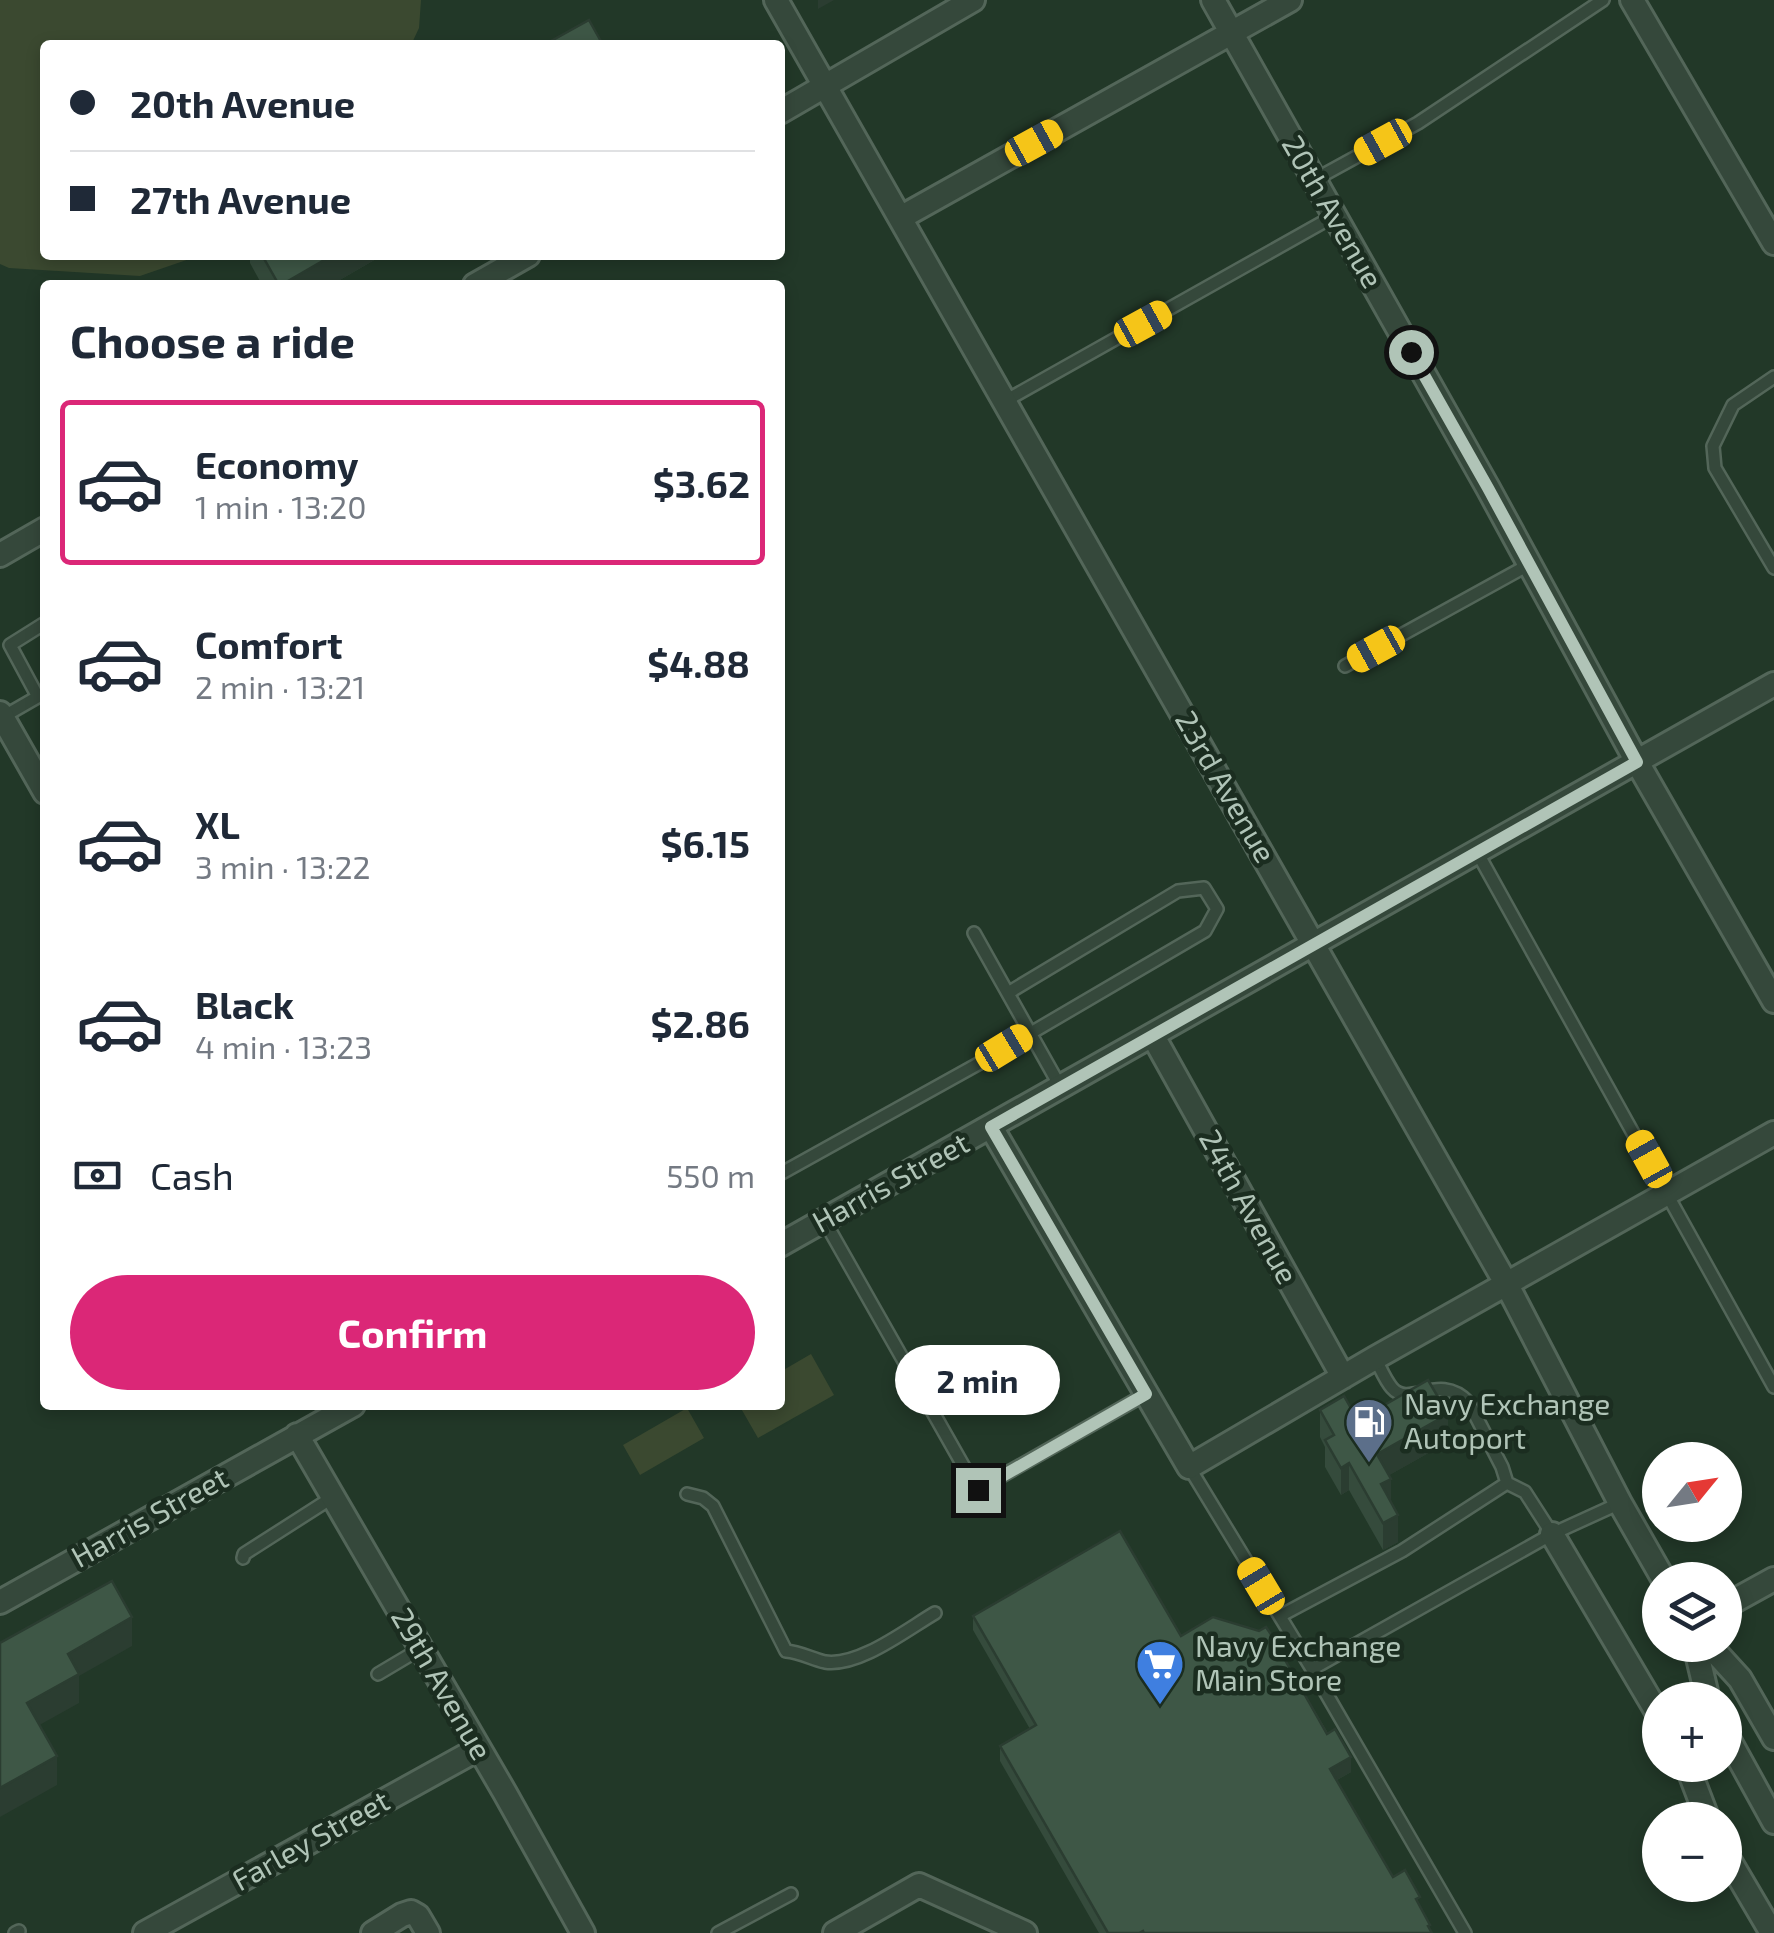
<!DOCTYPE html>
<html lang="en">
<head>
<meta charset="utf-8">
<style>
	:root { --surface:#fff; --page:#f6f6f7; --text:#1f2937; --muted:#747a83; --line:#e0e1e3; --accent:#db2777 }
	body { margin:0; font-family:"Exo 2",sans-serif; background:var(--page); color:var(--text); height:100vh; display:flex; flex-direction:column; font-size:38px; white-space:nowrap }
	* { box-sizing:border-box; margin:0 }
	p { font-size:32px; color:var(--muted) }
	.icon { flex:none; width:55px; height:55px; fill:none; stroke:currentColor; stroke-width:2; stroke-linecap:round; stroke-linejoin:round }
	.map { position:relative; flex:1; overflow:hidden }
	.drawer { position:absolute; left:40px; top:280px; width:745px; height:1130px; display:flex; flex-direction:column; background:var(--surface); border-radius:10px; box-shadow:0 5px 15px #0003 }
	.drawer>* { flex:none }
	.hud { position:absolute; left:40px; top:40px; width:745px; height:220px; border-radius:10px; box-shadow:0 5px 15px #0003; display:grid; align-content:center; height:220px; padding:0 30px; background:var(--surface) }
	.needle { width:65px; rotate:60deg }
	.buttons { position:absolute; left:1642px; top:1442px; display:grid; gap:20px }
	.buttons a { display:grid; place-items:center; width:100px; height:100px; border-radius:50%; background:var(--surface); box-shadow:0 5px 15px #0003; font-size:50px }
	.end { position:absolute; width:45px; height:45px; margin:-22px; border:12px solid #b0c4b7; background:#111; box-shadow:0 0 0 5px #111 }
	.from { border-radius:50% }
	.bubble { position:absolute; height:70px; border-radius:35px; background:var(--surface); box-shadow:0 5px 15px #0003; font-size:32px; font-weight:700; line-height:70px; text-align:center }
	.car { position:absolute; width:30px; height:60px; margin:-30px -15px; border-radius:12px; box-shadow:0 0 8px 2px #0007; background:linear-gradient(#f5c518 24%,#345 0 40%,#f5c518 0 76%,#345 0 86%,#f5c518 0) }
	.hud b { display:flex; align-items:center; gap:35px; height:95px; font-size:38px }
	.hud b+b { border-top:2px solid var(--line) }
	.hud i { width:25px; height:25px; background:var(--text) }
	ul { padding:0; list-style:none }
	li { display:flex; align-items:center; gap:30px; height:165px; margin:0 20px 15px; padding:0 10px; border:5px solid transparent; border-radius:10px }
	li div { flex:1 }
	li b { display:block; font-size:38px }
	li em { font-style:normal; font-weight:700 }
	li.selected { border-color:var(--accent) }
	li>.icon { width:90px; height:90px; stroke-width:1.5 }
	h2 { padding:0 30px; font-size:45px; line-height:120px }
	.pay { display:flex; align-items:center; gap:25px; height:110px; padding:0 30px; font-size:38px }
	.pay p { margin-inline-start:auto }
	.primary-button { display:flex; gap:20px; margin-top:auto; padding:20px 30px }
	.primary-button a { flex:1; height:115px; border-radius:60px; background:var(--accent); color:#fff; font-size:40px; font-weight:700; line-height:115px; text-align:center }
	.map>svg:first-child { display:block }
</style>
</head>
<body>
<div class="map">
<svg width="1774" height="1933" viewBox="0 0 1774 1933">
	<rect width="100%" height="100%" fill="#223828"/>
	<path fill="#3b4930" d="M0 0H421L419 28 411 45H45V255H201L140 276 9 268 0 264Z
		M811 1354 834 1395 758 1438 739 1405H780V1372Z
		M687 1408 704 1438 640 1475 623 1445Z"/>
	<g fill="none" stroke-linecap="round" stroke-linejoin="round">
		<g stroke="#536659" stroke-width="16">
			<path id="service" d="M1314 180 1418 123 1603 0
				M1774 377 1733 405 1713 446 1715 468 1774 568
				M1005 401 1334 216
				M1345 666 1530 564
				M38 697 10 645 45 623
				M1 718 41 695
				M1477 852 1774 1387
				M974 933 1061 1088
				M780 1174 978 1064 1205 931 1217 909 1204 888 1178 891 1008 993
				M824 1220 977 1490 1146 1394
				M1375 1358C1380 1367 1385 1380 1392 1388 1410 1409 1439 1371 1469 1403L1502 1467 1507 1483
				M1189 1467 1312 1669 1465 1933
				M687 1494 703 1498 713 1506 786 1651C800 1652 812 1659 825 1662 859 1667 906 1630 935 1613
				M243 1558 244 1554 333 1497
				M1280 1616 1402 1551 1507 1483 1525 1492 1552 1534
				M1312 1669 1552 1534 1620 1503
				M378 1674 420 1649
				M15 1933 19 1931
				M718 1933 791 1894"/>
		</g>
		<g stroke="#536659" stroke-width="28">
			<path id="minor" d="M776 0 1507 1285 1620 1503 1664 1580
				M1213 0 1488 488 1637 762 1774 1001
				M1632 0 1774 243
				M780 112 973 0
				M900 218 1290 0
				M475 285 528 255
				M0 555 45 529
				M0 713 45 792
				M1153 1036 1343 1377
				M991 1127 1189 1467 1375 1358 1774 1133
				M780 1245 1774 684
				M297 1435 505 1793 583 1933
				M1552 1534 1660 1717
				M0 1602 353 1405
				M1725 1606 1774 1579
				M1695 1645 1708 1700
				M1709 1645 1740 1679 1774 1738
				M1725 1733 1774 1822
				M1687 1765 1708 1820
				M1725 1853 1772 1933
				M145 1933 478 1749
				M373 1933 402 1915 411 1912 418 1916 428 1933
				M835 1933 919 1885 1025 1933"/>
		</g>
		<use href="#service" stroke="#35483b" stroke-width="11"/>
		<use href="#minor" stroke="#35483b" stroke-width="22"/>
	</g>
	<path fill="#354b3c" d="M250 255H383L331 285H262L250 263Z
		M1320 1410 1448 1442 1389 1475 1391 1501 1398 1542 1383 1550 1349 1490 1341 1495 1325 1467V1447L1320 1437Z
		M973 1616 1181 1636 1286 1662 1351 1772 1337 1780 1393 1877 1420 1906 1432 1933H1099L1000 1761V1746L1030 1729 973 1630Z"/>
	<path fill="#2b3d31" d="M818 0H834L818 9Z
		M333 255H383L331 285H281Z
		M1448 1414V1442L1379 1481V1453Z
		M1349 1463V1490L1341 1495V1468Z
		M1391 1479V1506L1381 1484Z
		M1398 1515V1542L1383 1550V1523Z
		M132 1617V1646L79 1676V1703L27 1732V1703L68 1654Z
		M57 1756V1785L0 1817V1788Z
		M1351 1757V1772L1330 1784V1769Z"/>
	<path fill="#3e5746" stroke="#2b3d31" stroke-width="2.5" d="M589 20 603 45H544Z
		M262 255H333L281 285H279Z
		M1428 1380 1448 1414 1379 1453 1378 1456 1391 1479 1381 1484 1398 1515 1383 1523 1349 1463 1341 1468 1325 1440 1334 1435 1320 1410 1344 1396 1357 1419H1360Z
		M1120 1531 1181 1636 1213 1617 1259 1631 1266 1627 1286 1657 1284 1658 1327 1734 1335 1729 1351 1757 1330 1769 1393 1877 1405 1870 1420 1897 1416 1899 1430 1925 1428 1926 1432 1933H1144L1143 1931 1139 1933H1108L1000 1746 1036 1725 973 1616Z
		M112 1581 132 1617 68 1654 79 1674 27 1703 57 1756 0 1788V1643Z"/>
	<g fill="none" stroke-linecap="round" stroke-linejoin="round">
		<path stroke="#b0c4b7" stroke-width="12" d="M978 1490 1146 1394 991 1127 1637 762 1488 488 1411 352"/>
	</g>
	<defs>
		<g id="fuel-pin" transform="scale(2.5)"><path d="M0 17L-7.5 6A9.5 9.5 0 1 1 7.5 6Z" fill="#5c6f8a" stroke="#1b2d20"/><path d="M-5.5-6h7V0h2V4h1.3V-2.5L3-4.5l.8-.8L6-3V5H2.5V1h-1V6h-7ZM-4.2-4.7v3.2H.2V-4.7Z" fill="#fff"/></g>
		<g id="supermarket-pin" transform="scale(2.5)"><path d="M0 17L-7.5 6A9.5 9.5 0 1 1 7.5 6Z" fill="#3f7fe0" stroke="#1b2d20"/><path d="M-6-5.5h2.5l.6 2H6L4.5 2H-2.5L-4.4-4H-6ZM-1.5 3.2a1.3 1.3 0 1 0 .1 0ZM3 3.2a1.3 1.3 0 1 0 .1 0Z" fill="#fff"/></g>
	</defs>
	<g fill-rule="evenodd">
		<use href="#fuel-pin" x="1369" y="1422"/>
		<use href="#supermarket-pin" x="1160" y="1664"/>
	</g>
	<g text-anchor="middle" stroke-width="9" stroke-linejoin="round" paint-order="stroke">
		<g font-size="30" fill="#b0c4b7" stroke="#1b2d20">
			<text transform="translate(1332 212) rotate(60)" y="10">20th Avenue</text>
			<text transform="translate(1225 787) rotate(60)" y="10">23rd Avenue</text>
			<text transform="translate(891 1183) rotate(-29)" y="10">Harris Street</text>
			<text transform="translate(1248 1207) rotate(61)" y="10">24th Avenue</text>
			<text transform="translate(150 1518) rotate(-29)" y="10">Harris Street</text>
			<text transform="translate(441 1684) rotate(60)" y="10">29th Avenue</text>
			<text transform="translate(311 1841) rotate(-29)" y="10">Farley Street</text>
		</g>
		<g font-size="30" fill="#b0c4b7" stroke="#1b2d20" text-anchor="start">
			<text x="1404" y="1415">Navy Exchange<tspan x="1404" dy="34">Autoport</tspan></text>
			<text x="1195" y="1657">Navy Exchange<tspan x="1195" dy="34">Main Store</tspan></text>
		</g>
	</g>
</svg>
<div class="buttons">
<a><svg class="needle" viewBox="-14 -14 28 28"><path d="M0-13l5 13h-10z" fill="#e53935"/><path d="M0 13l5-13h-10z" fill="#747a83"/></svg></a>
<a><svg class="icon" aria-label="layers" viewBox="0 0 24 24"><path d="M12 4l9 5-9 5-9-5zM3 14l9 5 9-5"/></svg></a>
<a>+</a>
<a>−</a>
</div>
<i class="end from" style="left:1411px;top:352px"></i>
<i class="end" style="left:978px;top:1490px"></i>
<div class="bubble" style="left:895px;top:1345px;width:165px">2 min</div>
<i class="car" style="left:1383px;top:142px;rotate:241deg"></i>
<i class="car" style="left:1034px;top:143px;rotate:61deg"></i>
<i class="car" style="left:1143px;top:324px;rotate:61deg"></i>
<i class="car" style="left:1376px;top:649px;rotate:241deg"></i>
<i class="car" style="left:1004px;top:1048px;rotate:59deg"></i>
<i class="car" style="left:1649px;top:1159px;rotate:331deg"></i>
<i class="car" style="left:1261px;top:1586px;rotate:329deg"></i>
<div class="hud">
<b><i class="from"></i>20th Avenue</b>
<b><i></i>27th Avenue</b>
</div>
<section class="drawer">
<h2>Choose a ride</h2>
<ul>
<li class="selected"><svg class="icon" aria-label="car" viewBox="0 0 24 24"><path d="M5 17H2v-5l4-1 3-4h7l3 4 3 1v5h-3M9 17h6M6 11h13"/><circle cx="7" cy="17" r="2"/><circle cx="17" cy="17" r="2"/></svg><div><b>Economy</b><p>1 min · 13:20</p></div><em>$3.62</em></li>
<li><svg class="icon" aria-label="car" viewBox="0 0 24 24"><path d="M5 17H2v-5l4-1 3-4h7l3 4 3 1v5h-3M9 17h6M6 11h13"/><circle cx="7" cy="17" r="2"/><circle cx="17" cy="17" r="2"/></svg><div><b>Comfort</b><p>2 min · 13:21</p></div><em>$4.88</em></li>
<li><svg class="icon" aria-label="car" viewBox="0 0 24 24"><path d="M5 17H2v-5l4-1 3-4h7l3 4 3 1v5h-3M9 17h6M6 11h13"/><circle cx="7" cy="17" r="2"/><circle cx="17" cy="17" r="2"/></svg><div><b>XL</b><p>3 min · 13:22</p></div><em>$6.15</em></li>
<li><svg class="icon" aria-label="car" viewBox="0 0 24 24"><path d="M5 17H2v-5l4-1 3-4h7l3 4 3 1v5h-3M9 17h6M6 11h13"/><circle cx="7" cy="17" r="2"/><circle cx="17" cy="17" r="2"/></svg><div><b>Black</b><p>4 min · 13:23</p></div><em>$2.86</em></li>
</ul>
<div class="pay"><svg class="icon" aria-label="cash" viewBox="0 0 24 24"><path d="M3 7h18v10H3z"/><circle cx="12" cy="12" r="2"/></svg>Cash<p>550 m</p></div>
<div class="primary-button"><a>Confirm</a></div>
</section>
</div>
</body>
</html>
